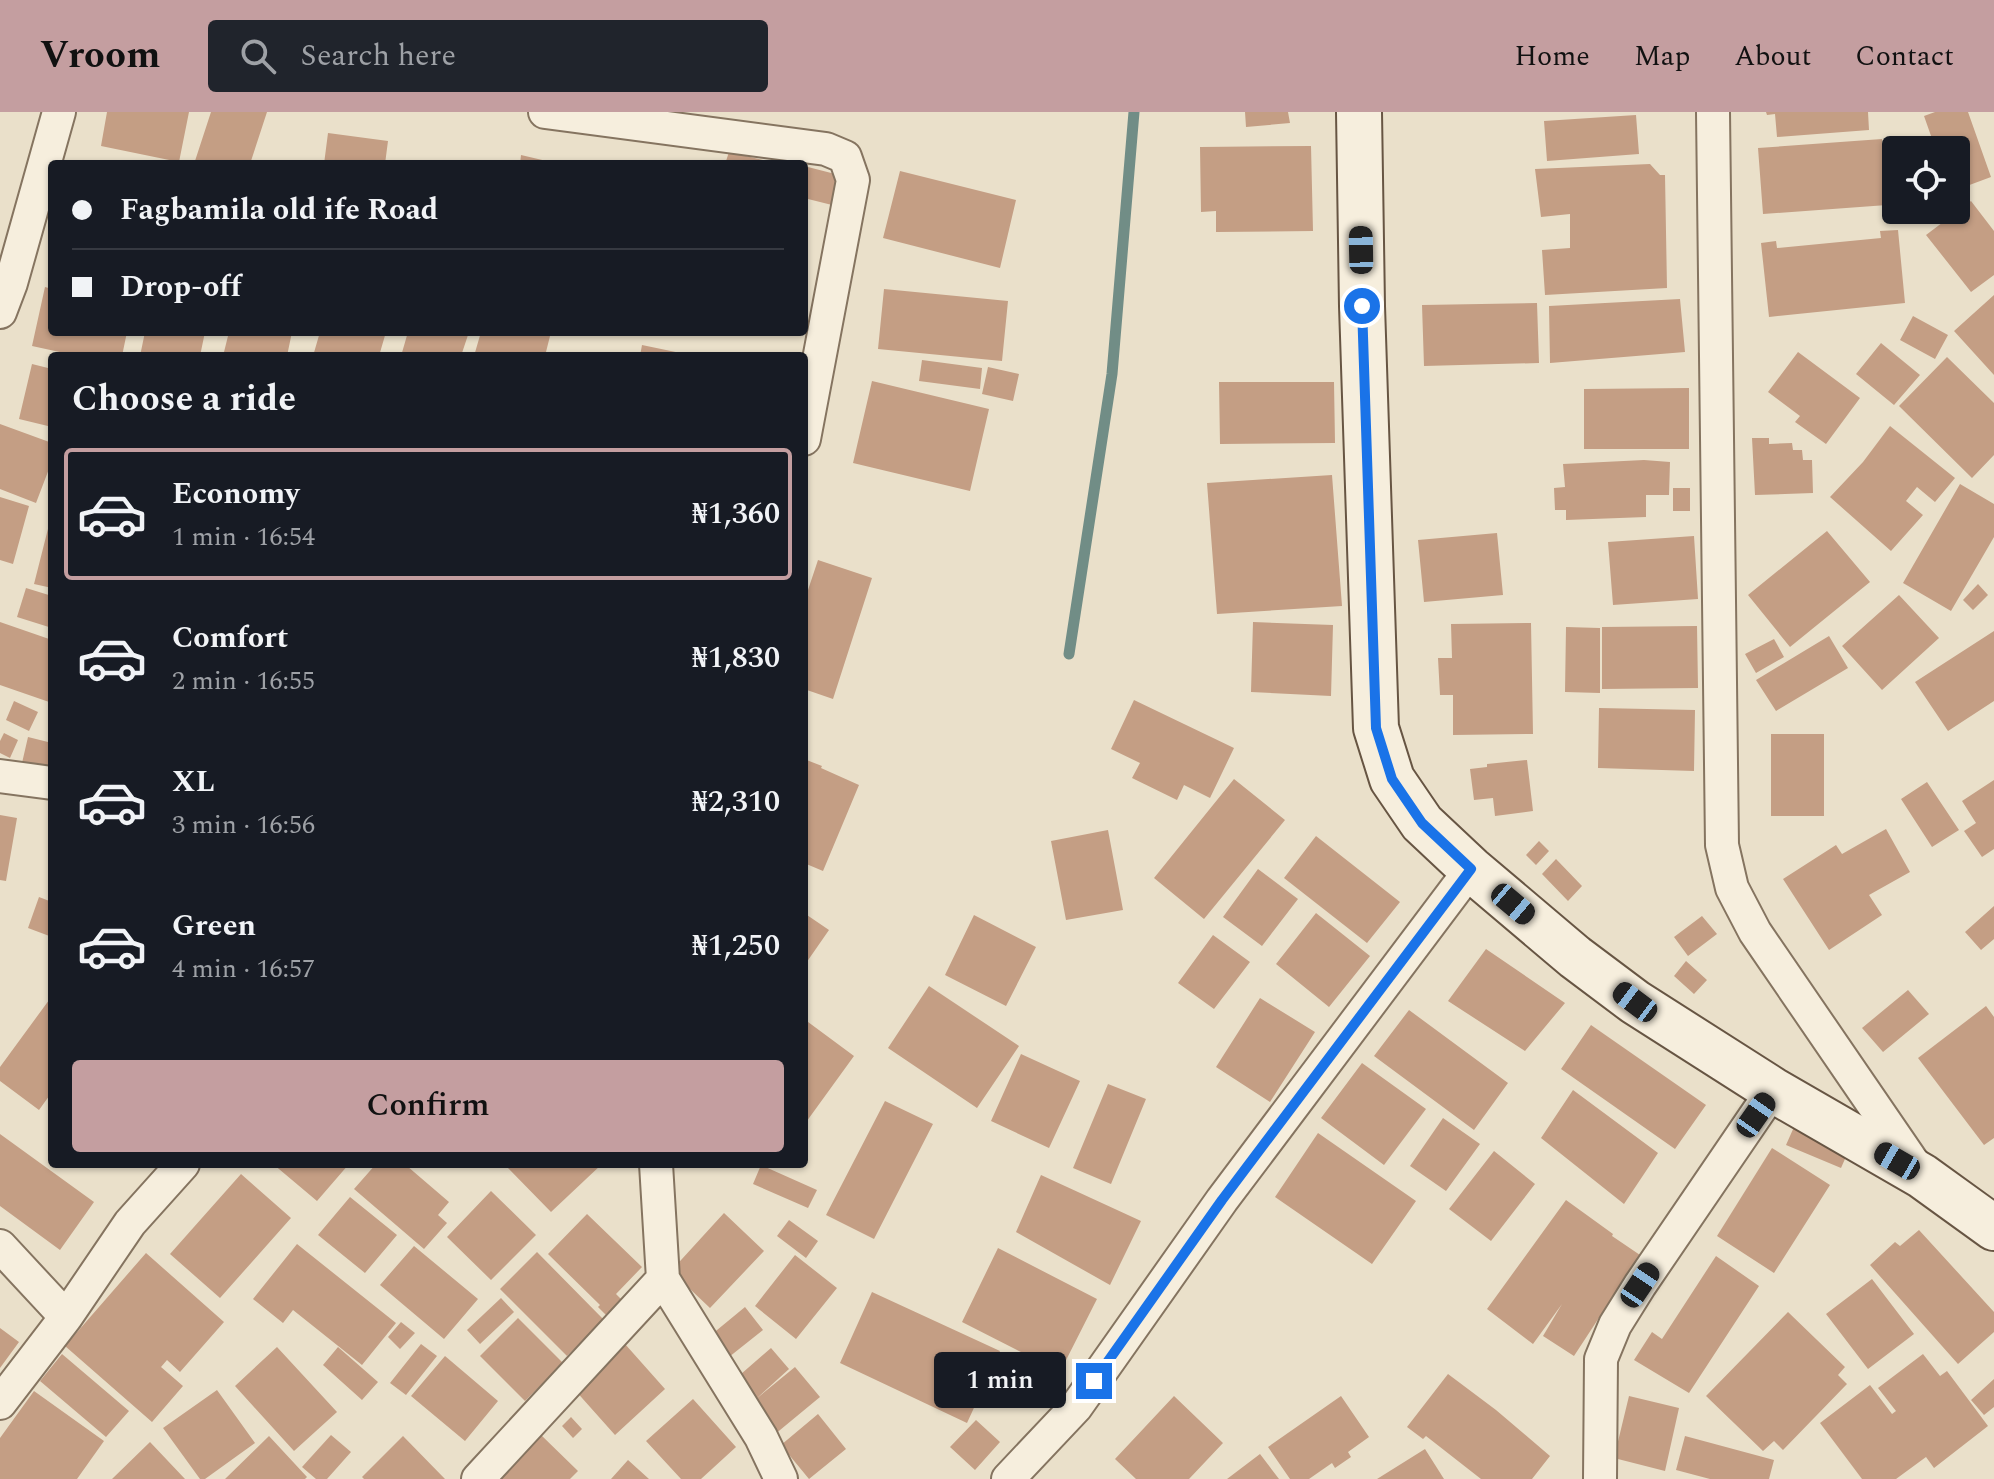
<!DOCTYPE html>
<html lang="en">
<head>
<meta charset="utf-8">
<style>
	:root { --surface:#171b24; --page:#20242c; --text:#f1f3f6; --muted:#9ea1a6; --line:#363941; --accent:#c49ea0 }
	body { margin:0; font-family:Spectral,serif; background:var(--page); color:var(--text); height:100vh; display:flex; flex-direction:column; font-size:30px; white-space:nowrap }
	* { box-sizing:border-box; margin:0 }
	p { font-size:26px; color:var(--muted) }
	.icon { flex:none; width:44px; height:44px; fill:none; stroke:currentColor; stroke-width:2; stroke-linecap:round; stroke-linejoin:round }
	.map { position:relative; flex:1; overflow:hidden }
	.drawer { position:absolute; left:48px; top:240px; width:760px; height:816px; display:flex; flex-direction:column; background:var(--surface); border-radius:8px; box-shadow:0 2px 6px #0004 }
	.drawer>* { flex:none }
	.top-card { position:absolute; left:48px; top:48px; width:760px; height:176px; border-radius:8px; box-shadow:0 2px 6px #0004; display:grid; align-content:center; height:176px; padding:0 24px; background:var(--surface) }
	.tools { position:absolute; left:1882px; top:24px; display:grid; gap:16px }
	.tools a { display:grid; place-items:center; width:88px; height:88px; border-radius:8px; background:var(--surface); box-shadow:0 2px 6px #0004; font-size:40px }
	.end { position:absolute; width:36px; height:36px; margin:-18px; border:10px solid #1a73e8; background:#fff; box-shadow:0 0 0 4px #fff }
	.from { border-radius:50% }
	.bubble { position:absolute; height:56px; border-radius:8px; background:var(--surface); box-shadow:0 2px 6px #0004; font-size:26px; font-weight:600; line-height:56px; text-align:center }
	.car { position:absolute; width:24px; height:48px; margin:-24px -12px; border-radius:10px; box-shadow:0 0 6px 2px #0007; background:linear-gradient(#222 24%,#8ab4d8 0 40%,#222 0 76%,#8ab4d8 0 86%,#222 0) }
	.top-card b { display:flex; align-items:center; gap:28px; height:76px; font-size:30px }
	.top-card b+b { border-top:2px solid var(--line) }
	.top-card i { width:20px; height:20px; background:var(--text) }
	ul { padding:0; list-style:none }
	li { display:flex; align-items:center; gap:24px; height:132px; margin:0 16px 12px; padding:0 8px; border:4px solid transparent; border-radius:8px }
	li div { flex:1 }
	li b { display:block; font-size:30px }
	li em { font-style:normal; font-weight:600 }
	li.on { border-color:var(--accent) }
	li>.icon { width:72px; height:72px; stroke-width:1.5 }
	h2 { padding:0 24px; font-size:36px; line-height:96px }
	.button { display:flex; gap:16px; margin-top:auto; padding:16px 24px }
	.button a { flex:1; height:92px; border-radius:8px; background:var(--accent); color:#111; font-size:32px; font-weight:600; line-height:92px; text-align:center }
	header { display:flex; align-items:center; gap:48px; box-sizing:border-box; height:112px; padding:0 40px; background:var(--accent); color:#111 }
	header strong { font-size:38px }
	nav { display:flex; gap:44px; margin-inline-start:auto; font-size:28px }
	.search { width:560px; height:72px; background:var(--page); display:flex; align-items:center; gap:20px; box-sizing:border-box; padding:0 28px; border-radius:8px; color:var(--muted); font-size:30px }
	.map>svg:first-child { display:block }
</style>
</head>
<body>
<header>
<strong>Vroom</strong>
<div class="search"><svg class="icon" aria-label="search" viewBox="0 0 24 24"><circle cx="10" cy="10" r="6"/><path d="M15 15l6 6"/></svg>Search here</div>
<nav><a>Home</a><a>Map</a><a>About</a><a>Contact</a></nav>
</header>
<div class="map">
<svg width="1994" height="1367" viewBox="0 0 1994 1367">
	<rect width="100%" height="100%" fill="#eae0ca"/>
	<g fill="none" stroke-linecap="round" stroke-linejoin="round">
		<path stroke="#718d86" stroke-width="11" d="M1069 542 1112 262 1134 0"/>
	</g>
	<path fill="#c49e84" d="M107 0H189L179 50 101 34Z
		M211 0H267L250 52H194Z
		M1245 0H1288L1290 11 1246 15Z
		M1766 0H1868L1869 18 1777 25 1775 2 1767 3Z
		M1935 0H1968L1991 65 1956 78V38H1936L1924 4Z
		M1636 3 1639 42 1547 49 1544 9Z
		M328 21 388 29 385 52H324Z
		M1882 27 1887 93 1763 102 1758 36Z
		M1311 34 1313 119 1216 120V99L1201 100 1200 35Z
		M729 40 763 48 762 52H725Z
		M521 43 555 51V52H520Z
		M1650 52 1660 63H1665L1667 176 1545 183 1542 138 1570 136V102L1541 105 1535 57Z
		M804 54 839 63 832 93 804 86Z
		M900 59 1016 88 1000 156 883 126Z
		M1971 89 1994 119V163L1971 180 1926 123Z
		M1898 118 1905 191 1769 205 1761 131 1776 129 1777 136 1881 126 1880 119Z
		M45 175 52 177V220H127L122 244H78L32 234Z
		M884 177 1008 189 1002 249 878 237Z
		M1994 183V263L1954 219Z
		M1680 187 1685 240 1550 251 1549 194Z
		M1537 191 1539 251 1424 254 1422 193Z
		M1913 204 1948 223 1935 247 1900 228Z
		M145 220H205L200 244H140Z
		M229 220H292L287 244H223Z
		M320 220H386L379 244H313Z
		M408 220H458L468 223 461 244H401Z
		M481 220H551L545 244H474Z
		M1881 231 1920 263 1894 293 1856 262Z
		M642 233 690 243V244H640Z
		M1798 240 1860 286 1826 332 1795 310 1800 304 1768 280Z
		M1947 245 1994 291V343L1972 366 1899 294Z
		M922 248 982 256 980 277 919 269Z
		M32 252 52 257V315L19 307Z
		M988 255 1019 262 1013 289 982 282Z
		M872 269 989 297 970 379 853 351Z
		M1219 270H1334L1335 331 1220 332Z
		M1689 276V337H1584V277Z
		M0 312 52 331V349L36 391 0 377Z
		M1890 314 1955 366 1935 390 1917 375 1906 389 1923 403 1891 439 1830 385 1863 350Z
		M1752 326H1769V332L1792 331 1793 338H1802L1803 348H1812L1813 381 1755 383Z
		M1644 348 1670 350 1669 383H1646V405L1566 408V398H1555L1554 376 1565 375 1563 352Z
		M1332 363 1342 494 1217 502 1207 371Z
		M1960 372 1994 392V425L1951 499 1903 471Z
		M1673 376H1690V399H1673Z
		M0 385 29 394 13 452 0 448Z
		M51 405H52V476L34 472Z
		M1827 419 1870 470 1790 535 1748 483Z
		M1497 421 1503 483 1424 490 1418 428Z
		M1694 424 1698 487 1613 493 1608 430Z
		M818 448 872 466 833 587 804 577V490Z
		M1978 472 1988 483 1973 498 1963 488Z
		M26 476 52 484V516L17 505Z
		M1899 483 1939 526 1882 578 1842 534Z
		M0 510 52 528V591L0 573Z
		M1253 510 1333 513 1331 584 1251 580Z
		M1531 511 1533 622 1453 623V583H1440L1438 546H1452L1451 512Z
		M1697 514 1698 576 1602 577V515Z
		M1566 515 1600 516V581L1565 580Z
		M1994 519V589L1948 619 1915 570Z
		M1829 524 1848 556 1776 599 1756 568Z
		M1774 527 1784 545 1756 561 1745 542Z
		M1134 588 1234 636 1210 686 1184 673 1177 688 1132 666 1140 651 1111 637Z
		M14 589 38 600 29 619 6 608Z
		M1599 596 1695 598 1694 659 1598 656Z
		M4 621 18 628 10 646 0 641V629Z
		M1771 622H1824V704H1771Z
		M28 625 52 631V658L22 651Z
		M804 647 822 654 821 656 859 673 823 759 804 751Z
		M1527 648 1533 699 1495 704 1493 686 1474 688 1470 657 1487 655V652Z
		M1234 667 1285 708 1204 807 1154 766Z
		M1994 668V737L1982 745 1964 719 1976 711 1962 689Z
		M1927 670 1959 718 1932 735 1901 687Z
		M0 703 17 706 6 769 0 768Z
		M1886 717 1910 760 1869 783 1882 803 1829 838 1783 767 1836 733 1842 742Z
		M1108 718 1123 798 1066 808 1051 729Z
		M1316 724 1400 790 1367 831 1284 766Z
		M1539 729 1549 739 1536 753 1526 743Z
		M1556 747 1582 774 1568 789 1542 762Z
		M1258 757 1298 787 1262 834 1223 805Z
		M39 785 52 790V825L28 816Z
		M1994 794V827L1981 838 1965 820Z
		M804 801 829 818 804 854Z
		M1316 801 1370 844 1329 895 1276 852Z
		M974 803 1036 835 1006 894 945 863Z
		M1702 804 1717 822 1688 844 1674 825Z
		M1213 823 1250 850 1214 897 1178 871Z
		M1486 837 1565 891 1525 939 1448 889Z
		M1686 849 1707 868 1694 882 1674 864Z
		M929 874 1019 934 977 996 888 936Z
		M1908 878 1929 902 1883 940 1862 916Z
		M52 884V980L39 998 0 969V955Z
		M1260 886 1315 920 1270 990 1216 955Z
		M1986 894 1994 905V1026L1984 1033 1918 946Z
		M1409 898 1508 971 1474 1018 1374 944Z
		M804 907 854 944 804 1013Z
		M1591 913 1706 993 1675 1037 1561 957Z
		M1021 942 1080 969 1049 1036 991 1009Z
		M1362 951 1426 997 1384 1053 1321 1006Z
		M1108 972 1146 987 1111 1072 1073 1056Z
		M1573 978 1658 1041 1624 1092 1541 1026Z
		M885 989 933 1012 874 1127 826 1103Z
		M1443 1006 1480 1032 1446 1079 1410 1054Z
		M1794 1015 1852 1031 1841 1056 1786 1033Z
		M1318 1021 1416 1089 1372 1152 1275 1085Z
		M0 1022 94 1090 60 1138 0 1094Z
		M1772 1036 1830 1073 1774 1161 1717 1124Z
		M1494 1039 1535 1072 1491 1129 1449 1097Z
		M273 1052H349L317 1089Z
		M376 1052H409L407 1054 449 1090 438 1103 447 1111 424 1137 354 1077Z
		M510 1052H602L551 1100 507 1055Z
		M761 1053 817 1078 808 1096 753 1072Z
		M241 1062 291 1106 220 1186 170 1142Z
		M1041 1063 1141 1109 1110 1173 1016 1120Z
		M491 1079 536 1123 491 1168 447 1125Z
		M350 1085 397 1123 365 1161 318 1123Z
		M1566 1088 1613 1122 1612 1124 1640 1143 1574 1244 1543 1224 1562 1192 1533 1232 1487 1197Z
		M724 1101 764 1139 710 1196 671 1159Z
		M587 1102 642 1155 616 1182 628 1194 613 1210 598 1195 600 1193 548 1142Z
		M789 1108 818 1129 806 1146 777 1124Z
		M1919 1118 1994 1200V1220L1958 1252 1870 1153 1895 1130 1900 1134Z
		M297 1132 396 1211 362 1253 293 1198 283 1211 253 1187Z
		M414 1134 478 1187 444 1227 380 1173Z
		M998 1136 1097 1187 1060 1260 962 1210Z
		M537 1140 604 1208 567 1244 500 1177Z
		M146 1141 224 1210 180 1260 167 1248 161 1255 183 1274 152 1310 65 1234Z
		M795 1143 837 1176 796 1227 755 1194Z
		M1716 1144 1759 1174 1689 1281 1634 1248 1652 1220 1662 1227Z
		M1872 1167 1914 1222 1868 1257 1826 1202Z
		M872 1180 1000 1239 967 1311 840 1251Z
		M501 1186 514 1200 480 1232 467 1218Z
		M745 1195 763 1218 729 1245 711 1223Z
		M1788 1200 1845 1255 1838 1263 1847 1272 1783 1338 1774 1329 1763 1339 1706 1284Z
		M518 1206 563 1251 525 1289 480 1244Z
		M401 1210 415 1221 400 1237 388 1225Z
		M0 1216 19 1230 0 1256Z
		M421 1232 437 1244 406 1283 390 1271Z
		M625 1232 665 1277 615 1323 574 1277Z
		M277 1235 337 1300 294 1339 235 1274Z
		M338 1235 378 1270 362 1288 323 1253Z
		M771 1236 789 1257 756 1287 795 1255 820 1285 774 1323 733 1269Z
		M62 1242 129 1299 106 1325 40 1269Z
		M1923 1242 1940 1264 1947 1259 1988 1314 1934 1356 1926 1345 1896 1367H1862L1820 1311 1870 1273 1892 1302 1896 1299 1878 1276Z
		M445 1244 498 1289 465 1329 411 1284Z
		M1448 1262 1496 1298 1550 1344 1532 1367H1481L1426 1324 1423 1327 1407 1315Z
		M1994 1267V1295L1984 1303 1971 1288Z
		M217 1278 255 1331 205 1367H200L163 1316Z
		M34 1279 104 1329 77 1367H0V1326Z
		M1174 1284 1223 1331 1189 1367H1136L1115 1347Z
		M1341 1284 1369 1325 1348 1340 1351 1345 1335 1356 1332 1351 1309 1367H1290L1268 1335Z
		M1629 1284 1679 1296 1665 1359 1614 1346Z
		M693 1287 736 1335 701 1367H681L646 1329Z
		M818 1302 846 1337 809 1367 781 1333Z
		M571 1305 582 1317 573 1326 562 1314Z
		M976 1308 1000 1330 975 1358 950 1335Z
		M540 1322 578 1359 570 1367H498Z
		M331 1323 351 1340 327 1367H316L302 1355Z
		M269 1324 307 1365 305 1367H225Z
		M403 1324 445 1367H364L362 1365Z
		M1685 1324 1774 1348 1769 1367H1710L1676 1358Z
		M150 1330 185 1367H112Z
		M1425 1337 1444 1367H1377Z
		M1260 1342 1279 1367H1227Z
		M628 1348 649 1367H611Z"/>
	<g fill="none" stroke-linecap="round" stroke-linejoin="round">
		<g stroke="#857460" stroke-width="36">
			<path id="street" d="M545 0 826 37 845 45 853 68 804 327
				M1713 0 1722 733 1732 776 1755 820 1918 1058
				M0 200 11 171 59 0
				M0 664 52 671
				M656 1052 663 1167 761 1325 781 1367
				M0 1134 66 1205
				M0 1291 66 1205 130 1111 183 1052
				M478 1367 663 1167
				M1008 1367 1076 1295 1222 1088 1471 757
				M1600 1367 1601 1247 1615 1213 1640 1173 1773 978"/>
		</g>
		<g stroke="#675543" stroke-width="48">
			<path id="secondary" d="M1359 0 1362 194 1376 616 1392 667 1422 711 1471 757 1575 845 1635 890 1773 978 1922 1064 1994 1116"/>
		</g>
		<use href="#street" stroke="#f6eedd" stroke-width="32"/>
		<use href="#secondary" stroke="#f6eedd" stroke-width="44"/>
	</g>
	<g fill="none" stroke-linecap="round" stroke-linejoin="round">
		<path stroke="#1a73e8" stroke-width="10" d="M1094 1269 1222 1088 1471 757 1422 711 1392 667 1376 616 1362 194"/>
	</g>
</svg>
<div class="tools">
<a><svg class="icon" aria-label="locate" viewBox="0 0 24 24"><circle cx="12" cy="12" r="6"/><path d="M12 2v4M12 18v4M2 12h4M18 12h4"/></svg></a>
</div>
<i class="end from" style="left:1362px;top:194px"></i>
<i class="end" style="left:1094px;top:1269px"></i>
<div class="bubble" style="left:934px;top:1240px;width:132px">1 min</div>
<i class="car" style="left:1361px;top:138px;rotate:359deg"></i>
<i class="car" style="left:1513px;top:792px;rotate:130deg"></i>
<i class="car" style="left:1635px;top:890px;rotate:307deg"></i>
<i class="car" style="left:1756px;top:1003px;rotate:35deg"></i>
<i class="car" style="left:1897px;top:1049px;rotate:300deg"></i>
<i class="car" style="left:1640px;top:1173px;rotate:34deg"></i>
<div class="top-card">
<b><i class="from"></i>Fagbamila old ife Road</b>
<b><i></i>Drop-off</b>
</div>
<section class="drawer">
<h2>Choose a ride</h2>
<ul>
<li class="on"><svg class="icon" aria-label="car" viewBox="0 0 24 24"><path d="M5 17H2v-5l4-1 3-4h7l3 4 3 1v5h-3M9 17h6M6 11h13"/><circle cx="7" cy="17" r="2"/><circle cx="17" cy="17" r="2"/></svg><div><b>Economy</b><p>1 min · 16:54</p></div><em>₦1,360</em></li>
<li><svg class="icon" aria-label="car" viewBox="0 0 24 24"><path d="M5 17H2v-5l4-1 3-4h7l3 4 3 1v5h-3M9 17h6M6 11h13"/><circle cx="7" cy="17" r="2"/><circle cx="17" cy="17" r="2"/></svg><div><b>Comfort</b><p>2 min · 16:55</p></div><em>₦1,830</em></li>
<li><svg class="icon" aria-label="car" viewBox="0 0 24 24"><path d="M5 17H2v-5l4-1 3-4h7l3 4 3 1v5h-3M9 17h6M6 11h13"/><circle cx="7" cy="17" r="2"/><circle cx="17" cy="17" r="2"/></svg><div><b>XL</b><p>3 min · 16:56</p></div><em>₦2,310</em></li>
<li><svg class="icon" aria-label="car" viewBox="0 0 24 24"><path d="M5 17H2v-5l4-1 3-4h7l3 4 3 1v5h-3M9 17h6M6 11h13"/><circle cx="7" cy="17" r="2"/><circle cx="17" cy="17" r="2"/></svg><div><b>Green</b><p>4 min · 16:57</p></div><em>₦1,250</em></li>
</ul>
<div class="button"><a>Confirm</a></div>
</section>
</div>
</body>
</html>
